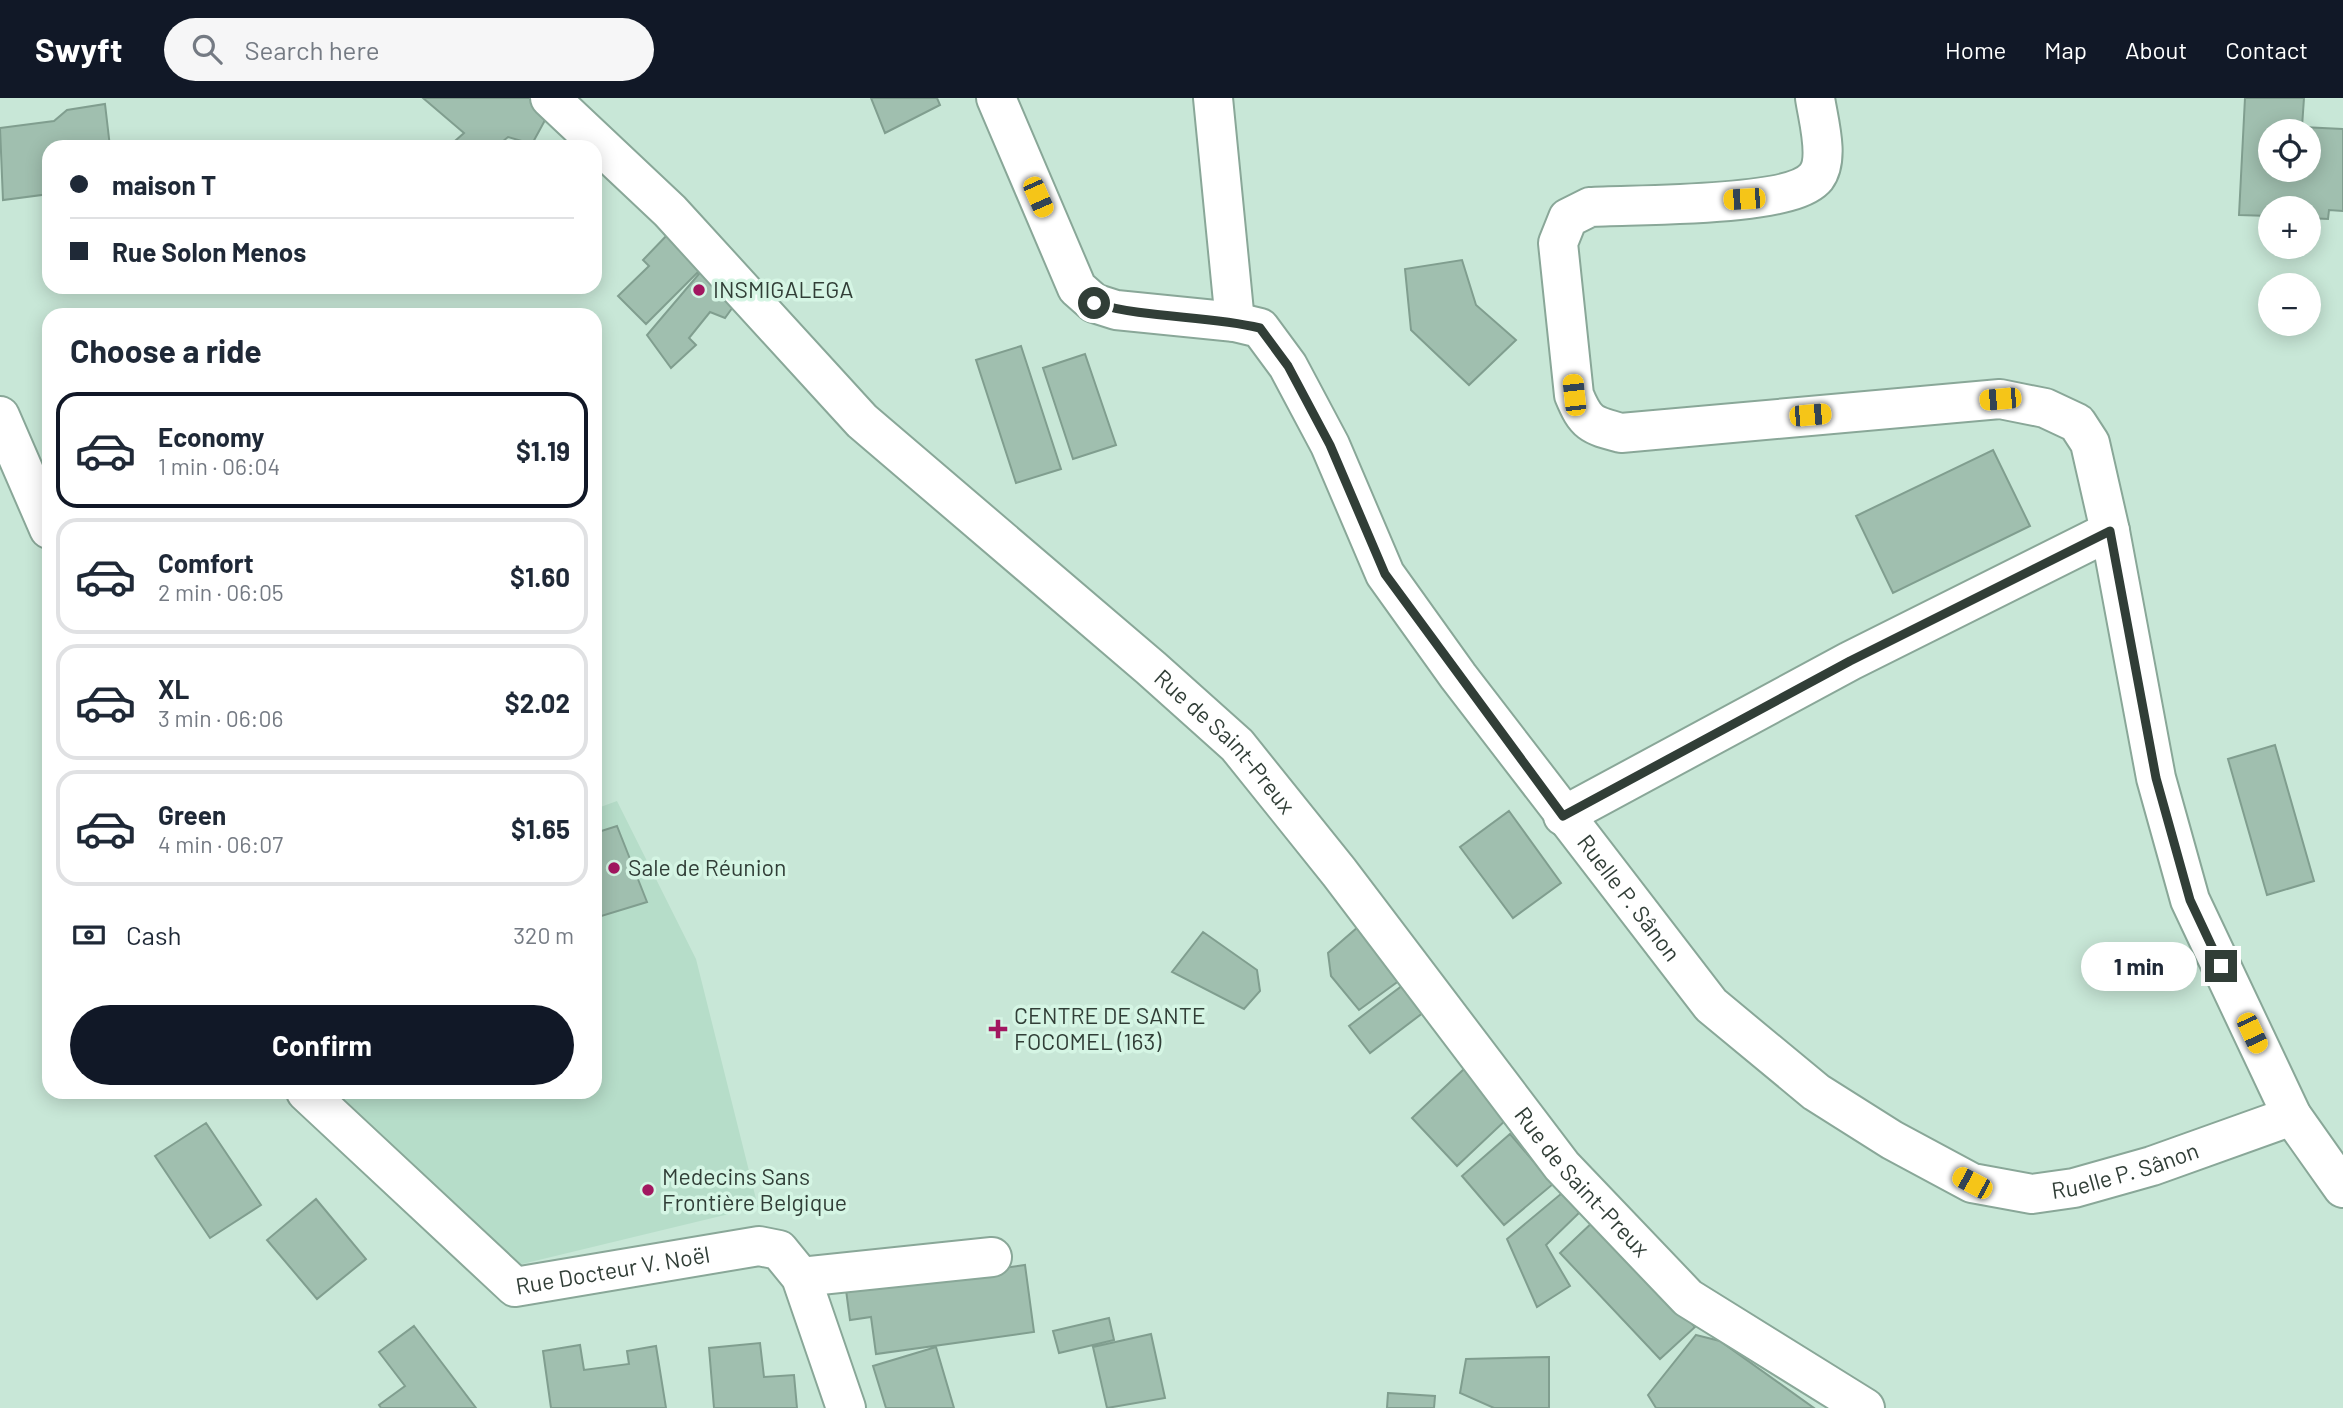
<!DOCTYPE html>
<html lang="en">
<head>
<meta charset="utf-8">
<style>
	:root { --surface:#fff; --page:#f6f6f7; --text:#1f2937; --muted:#747a83; --line:#e0e1e3; --accent:#111827 }
	body { margin:0; font-family:Barlow,sans-serif; background:var(--page); color:var(--text); height:100vh; display:flex; flex-direction:column; font-size:26px; white-space:nowrap }
	* { box-sizing:border-box; margin:0 }
	p { font-size:23px; color:var(--muted) }
	.icon { flex:none; width:38px; height:38px; fill:none; stroke:currentColor; stroke-width:2; stroke-linecap:round; stroke-linejoin:round }
	.map { position:relative; flex:1; overflow:hidden }
	.drawer { position:absolute; left:42px; top:210px; width:560px; height:791px; display:flex; flex-direction:column; background:var(--surface); border-radius:21px; box-shadow:0 4px 18px #0003 }
	.drawer>* { flex:none }
	.guide { position:absolute; left:42px; top:42px; width:560px; height:154px; border-radius:21px; box-shadow:0 4px 18px #0003; display:grid; align-content:center; height:154px; padding:0 28px; background:var(--surface) }
	.fabs { position:absolute; left:2258px; top:21px; display:grid; gap:14px }
	.fabs a { display:grid; place-items:center; width:63px; height:63px; border-radius:50%; background:var(--surface); box-shadow:0 4px 18px #0003; font-size:35px }
	.end { position:absolute; width:32px; height:32px; margin:-16px; border:9px solid #313e37; background:#fff; box-shadow:0 0 0 4px #fff }
	.from { border-radius:50% }
	.bubble { position:absolute; height:49px; border-radius:24px; background:var(--surface); box-shadow:0 4px 18px #0003; font-size:23px; font-weight:700; line-height:49px; text-align:center }
	.car { position:absolute; width:21px; height:42px; margin:-21px -10px; border-radius:9px; box-shadow:0 0 5px 2px #0007; background:linear-gradient(#f5c518 24%,#345 0 40%,#f5c518 0 76%,#345 0 86%,#f5c518 0) }
	.guide b { display:flex; align-items:center; gap:24px; height:66px; font-size:26px }
	.guide b+b { border-top:2px solid var(--line) }
	.guide i { width:18px; height:18px; background:var(--text) }
	ul { padding:0; list-style:none }
	li { display:flex; align-items:center; gap:21px; height:116px; margin:0 14px 10px; padding:0 14px; border:4px solid var(--line); border-radius:21px }
	li div { flex:1 }
	li b { display:block; font-size:26px }
	li em { font-style:normal; font-weight:700 }
	li.current { border-color:var(--accent) }
	li>.icon { width:63px; height:63px; stroke-width:1.5 }
	h2 { padding:0 28px; font-size:32px; line-height:84px }
	.pay { display:flex; align-items:center; gap:18px; height:77px; padding:0 28px; font-size:26px }
	.pay p { margin-inline-start:auto }
	.primary-button { display:flex; gap:14px; margin-top:auto; padding:14px 28px }
	.primary-button a { flex:1; height:80px; border-radius:42px; background:var(--accent); color:#fff; font-size:28px; font-weight:700; line-height:80px; text-align:center }
	header { display:flex; align-items:center; gap:42px; box-sizing:border-box; height:98px; padding:0 35px; background:var(--accent); color:#fff }
	header strong { font-size:33px }
	nav { display:flex; gap:38px; margin-inline-start:auto; font-size:24px }
	.search { width:490px; height:63px; background:var(--page); display:flex; align-items:center; gap:18px; box-sizing:border-box; padding:0 24px; border-radius:38px; color:var(--muted); font-size:26px }
	.map>svg:first-child { display:block }
</style>
</head>
<body>
<header>
<strong>Swyft</strong>
<div class="search"><svg class="icon" aria-label="search" viewBox="0 0 24 24"><circle cx="10" cy="10" r="6"/><path d="M15 15l6 6"/></svg>Search here</div>
<nav><a>Home</a><a>Map</a><a>About</a><a>Contact</a></nav>
</header>
<div class="map">
<svg width="2343" height="1310" viewBox="0 0 2343 1310">
	<rect width="100%" height="100%" fill="#c8e7d7"/>
	<path fill="#b6ddc9" d="M617 703 696 861 758 1109 518 1167 333 994H595V711Z"/>
	<path fill="#a0bfaf" stroke="#809e8f" stroke-width="2" fill-rule="evenodd" d="M423 0H536L550 13 532 46 508 39 496 49H459L455 43 464 35Z
		M871 0H937L940 7 885 35Z
		M2245 0H2304L2302 29 2343 31V113L2329 112 2328 121 2308 120V110H2270V118L2239 117ZM2270 33H2308V72H2270Z
		M105 6 110 49H49V96L3 102 0 30 54 23 67 12Z
		M670 134 704 168 646 226 618 198 649 168 643 162Z
		M1462 162 1476 207 1516 242 1469 287 1411 232 1405 171Z
		M704 170 738 202 725 220 710 214 689 240 696 247 671 270 647 237Z
		M1021 248 1061 371 1016 385 976 262Z
		M1085 256 1116 347 1073 361 1043 270Z
		M1993 352 2030 428 1893 495 1856 418Z
		M2275 647 2314 783 2267 797 2228 661Z
		M1509 713 1561 785 1513 820 1460 749Z
		M617 728 647 804 595 820V735Z
		M1358 829 1400 882 1359 912 1331 878 1328 855Z
		M1203 834 1257 872 1260 893 1244 911 1172 874Z
		M1407 884 1428 911 1370 955 1349 928Z
		M1464 971 1509 1019 1457 1068 1412 1020Z
		M206 1025 261 1107 210 1140 155 1058Z
		M1510 1036 1553 1086 1504 1127 1462 1078Z
		M1562 1095 1580 1114 1546 1147 1570 1188 1537 1209 1507 1141Z
		M316 1101 366 1161 317 1201 267 1142Z
		M1595 1122 1695 1229 1660 1261 1560 1155Z
		M1025 1167 1034 1234 876 1256 871 1219 850 1222 846 1192Z
		M1109 1220 1114 1242 1059 1255 1053 1233Z
		M414 1228 476 1310H381L379 1307 405 1288 379 1254Z
		M1151 1236 1165 1300 1107 1310 1093 1249Z
		M1696 1237 1720 1243 1814 1310H1656L1648 1297Z
		M760 1245 764 1279 794 1277 797 1310H714L709 1250Z
		M580 1247 584 1272 629 1266 627 1253 656 1248 666 1310H551L543 1253Z
		M936 1249 954 1310H886L873 1268Z
		M1549 1259V1310H1494L1460 1295 1466 1261Z
		M1388 1295 1435 1298 1434 1310H1387Z"/>
	<g fill="none" stroke-linecap="round" stroke-linejoin="round">
		<g stroke="#89a798" stroke-width="42">
			<g id="minor">
				<path id="s1" d="M550 0 670 113 862 323 1151 570 1237 647 1339 774 1562 1068 1688 1200 1865 1310"/>
				<path id="s2" d="M996 0 1077 190 1094 205 1116 212 1235 224 1260 230 1288 268 1330 347 1385 476 1458 578 1711 907 1816 994 1892 1042 1972 1085 2032 1096 2074 1090 2152 1068 2292 1018"/>
				<path d="M1213 0 1235 224"/>
				<path d="M0 318 49 431"/>
				<path d="M1563 718 1850 563 2110 433"/>
				<path id="s3" d="M306 994 515 1189 759 1148 779 1152 801 1179 846 1310"/>
				<path d="M801 1179 992 1159"/>
			</g>
		</g>
		<g stroke="#89a798" stroke-width="42">
			<path id="tertiary" d="M1815 0C1818 21 1830 61 1816 79 1791 110 1634 106 1590 109L1568 120 1558 145 1574 297C1586 326 1591 327 1621 335L2000 301 2045 310 2077 325 2090 345 2110 433 2156 680 2190 802 2292 1018 2343 1090"/>
		</g>
		<use href="#minor" stroke="#fff" stroke-width="38"/>
		<use href="#tertiary" stroke="#fff" stroke-width="38"/>
	</g>
	<g fill="none" stroke-linecap="round" stroke-linejoin="round">
		<path stroke="#313e37" stroke-width="9" d="M1094 205C1148 221 1205 217 1260 230L1288 268 1330 347 1385 476 1563 718 1850 563 2110 433 2156 680 2190 802 2221 868"/>
	</g>
	<g fill="#a21760" stroke="#d5f5e4" stroke-width="2.5">
		<circle cx="699" cy="192" r="7"/>
		<circle cx="614" cy="770" r="7"/>
		<path d="M994.5 920.5h7v7h7v7h-7v7h-7v-7h-7v-7h7z"/>
		<circle cx="648" cy="1092" r="7"/>
	</g>
	<g text-anchor="middle" stroke-width="7" stroke-linejoin="round" paint-order="stroke">
		<g font-size="23" fill="#313e37" stroke="#d5f5e4" text-anchor="start">
			<text x="713" y="200">INSMIGALEGA</text>
			<text x="628" y="778">Sale de Réunion</text>
			<text x="1014" y="926">CENTRE DE SANTE<tspan x="1014" dy="26">FOCOMEL (163)</tspan></text>
			<text x="662" y="1087">Medecins Sans<tspan x="662" dy="26">Frontière Belgique</tspan></text>
		</g>
		<g font-size="23" fill="#313e37" stroke="#d5f5e4">
			<text dy="8" stroke="none"><textPath href="#s1" startOffset="934">Rue de Saint-Preux</textPath></text>
			<text dy="8" stroke="none"><textPath href="#s2" startOffset="1080">Ruelle P. Sânon</textPath></text>
			<text dy="8" stroke="none"><textPath href="#s2" startOffset="1689">Ruelle P. Sânon</textPath></text>
			<text dy="8" stroke="none"><textPath href="#s1" startOffset="1502">Rue de Saint-Preux</textPath></text>
			<text dy="8" stroke="none"><textPath href="#s3" startOffset="385">Rue Docteur V. Noël</textPath></text>
		</g>
	</g>
</svg>
<div class="fabs">
<a><svg class="icon" aria-label="locate" viewBox="0 0 24 24"><circle cx="12" cy="12" r="6"/><path d="M12 2v4M12 18v4M2 12h4M18 12h4"/></svg></a>
<a>+</a>
<a>−</a>
</div>
<i class="end from" style="left:1094px;top:205px"></i>
<i class="end" style="left:2221px;top:868px"></i>
<div class="bubble" style="left:2081px;top:844px;width:116px">1 min</div>
<i class="car" style="left:1038px;top:99px;rotate:156deg"></i>
<i class="car" style="left:1744px;top:101px;rotate:267deg"></i>
<i class="car" style="left:1574px;top:297px;rotate:354deg"></i>
<i class="car" style="left:2000px;top:301px;rotate:265deg"></i>
<i class="car" style="left:1810px;top:317px;rotate:85deg"></i>
<i class="car" style="left:2252px;top:935px;rotate:155deg"></i>
<i class="car" style="left:1972px;top:1085px;rotate:298deg"></i>
<div class="guide">
<b><i class="from"></i>maison T</b>
<b><i></i>Rue Solon Menos</b>
</div>
<section class="drawer">
<h2>Choose a ride</h2>
<ul>
<li class="current"><svg class="icon" aria-label="car" viewBox="0 0 24 24"><path d="M5 17H2v-5l4-1 3-4h7l3 4 3 1v5h-3M9 17h6M6 11h13"/><circle cx="7" cy="17" r="2"/><circle cx="17" cy="17" r="2"/></svg><div><b>Economy</b><p>1 min · 06:04</p></div><em>$1.19</em></li>
<li><svg class="icon" aria-label="car" viewBox="0 0 24 24"><path d="M5 17H2v-5l4-1 3-4h7l3 4 3 1v5h-3M9 17h6M6 11h13"/><circle cx="7" cy="17" r="2"/><circle cx="17" cy="17" r="2"/></svg><div><b>Comfort</b><p>2 min · 06:05</p></div><em>$1.60</em></li>
<li><svg class="icon" aria-label="car" viewBox="0 0 24 24"><path d="M5 17H2v-5l4-1 3-4h7l3 4 3 1v5h-3M9 17h6M6 11h13"/><circle cx="7" cy="17" r="2"/><circle cx="17" cy="17" r="2"/></svg><div><b>XL</b><p>3 min · 06:06</p></div><em>$2.02</em></li>
<li><svg class="icon" aria-label="car" viewBox="0 0 24 24"><path d="M5 17H2v-5l4-1 3-4h7l3 4 3 1v5h-3M9 17h6M6 11h13"/><circle cx="7" cy="17" r="2"/><circle cx="17" cy="17" r="2"/></svg><div><b>Green</b><p>4 min · 06:07</p></div><em>$1.65</em></li>
</ul>
<div class="pay"><svg class="icon" aria-label="cash" viewBox="0 0 24 24"><path d="M3 7h18v10H3z"/><circle cx="12" cy="12" r="2"/></svg>Cash<p>320 m</p></div>
<div class="primary-button"><a>Confirm</a></div>
</section>
</div>
</body>
</html>
